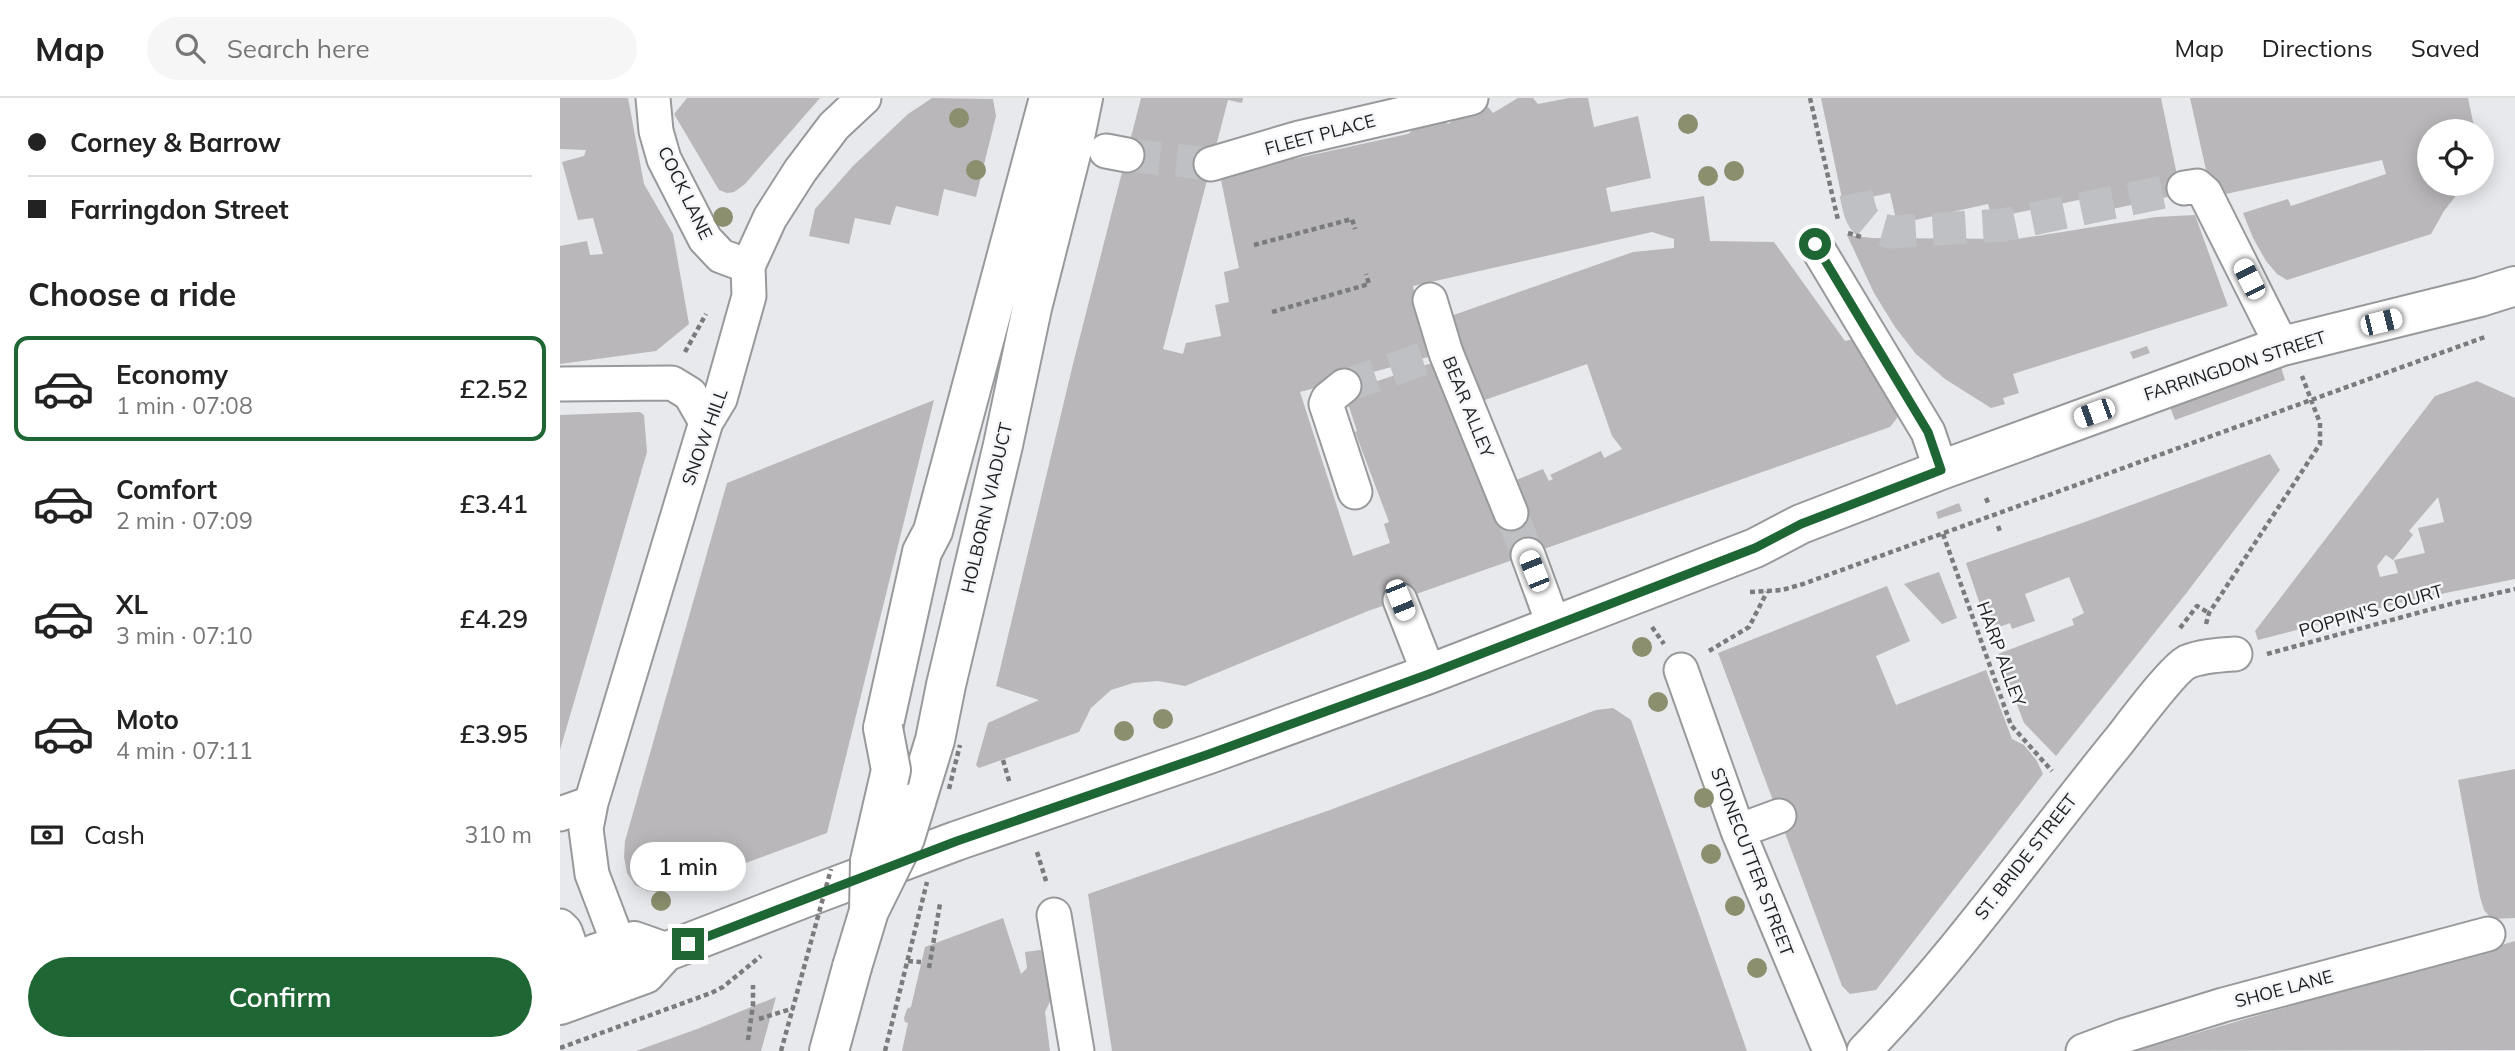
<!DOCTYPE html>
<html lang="en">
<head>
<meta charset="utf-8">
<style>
	:root { --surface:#fff; --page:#f6f6f6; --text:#222; --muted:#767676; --line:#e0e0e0; --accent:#1e6735 }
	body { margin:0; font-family:Mulish,sans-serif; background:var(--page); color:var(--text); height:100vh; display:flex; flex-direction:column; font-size:26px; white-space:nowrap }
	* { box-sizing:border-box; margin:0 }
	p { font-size:23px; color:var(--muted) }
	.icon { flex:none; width:38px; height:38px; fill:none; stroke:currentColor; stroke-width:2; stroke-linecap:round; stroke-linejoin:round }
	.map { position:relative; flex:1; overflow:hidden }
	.panel { display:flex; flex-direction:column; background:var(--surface); width:560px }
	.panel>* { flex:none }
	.banner { display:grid; align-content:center; height:154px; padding:0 28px; background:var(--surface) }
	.fabs { position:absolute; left:1857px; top:21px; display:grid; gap:14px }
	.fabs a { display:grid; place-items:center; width:77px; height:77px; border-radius:50%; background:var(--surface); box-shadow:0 4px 18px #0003; font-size:35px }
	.end { position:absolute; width:32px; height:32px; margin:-16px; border:9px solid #1e6735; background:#fff; box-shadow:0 0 0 4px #fff }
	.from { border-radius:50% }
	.bubble { position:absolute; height:49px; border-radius:24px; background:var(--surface); box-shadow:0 4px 18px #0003; font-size:23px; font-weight:600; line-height:49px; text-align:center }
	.car { position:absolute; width:21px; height:42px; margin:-21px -10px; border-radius:9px; box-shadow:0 0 5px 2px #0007; background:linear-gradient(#fff 24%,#345 0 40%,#fff 0 76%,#345 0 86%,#fff 0) }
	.banner b { display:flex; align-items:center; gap:24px; height:66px; font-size:26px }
	.banner b+b { border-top:2px solid var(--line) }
	.banner i { width:18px; height:18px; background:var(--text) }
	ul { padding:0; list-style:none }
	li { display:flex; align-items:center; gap:21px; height:105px; margin:0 14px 10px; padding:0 14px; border:4px solid transparent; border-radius:14px }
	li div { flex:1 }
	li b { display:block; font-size:26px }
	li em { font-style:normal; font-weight:600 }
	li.on { border-color:var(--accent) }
	li>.icon { width:63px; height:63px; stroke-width:1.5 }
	h2 { padding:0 28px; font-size:32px; line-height:84px }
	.pay { display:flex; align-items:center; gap:18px; height:77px; padding:0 28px; font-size:26px }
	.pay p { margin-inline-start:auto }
	.primary-button { display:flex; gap:14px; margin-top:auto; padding:14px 28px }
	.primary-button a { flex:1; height:80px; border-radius:42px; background:var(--accent); color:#fff; font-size:28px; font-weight:600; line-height:80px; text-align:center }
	header { display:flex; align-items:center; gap:42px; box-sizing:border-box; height:98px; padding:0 35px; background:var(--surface); border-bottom:2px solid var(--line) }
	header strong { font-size:33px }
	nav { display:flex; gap:38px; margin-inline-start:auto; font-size:24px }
	.search { width:490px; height:63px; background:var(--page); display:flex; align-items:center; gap:18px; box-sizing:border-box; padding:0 24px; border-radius:38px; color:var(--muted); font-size:26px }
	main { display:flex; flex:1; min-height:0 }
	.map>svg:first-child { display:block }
</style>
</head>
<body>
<header>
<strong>Map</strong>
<div class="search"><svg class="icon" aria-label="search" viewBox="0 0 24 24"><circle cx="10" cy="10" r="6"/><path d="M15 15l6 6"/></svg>Search here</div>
<nav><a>Map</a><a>Directions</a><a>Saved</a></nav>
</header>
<main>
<section class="panel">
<div class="banner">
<b><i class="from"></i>Corney &amp; Barrow</b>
<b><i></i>Farringdon Street</b>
</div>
<h2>Choose a ride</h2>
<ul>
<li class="on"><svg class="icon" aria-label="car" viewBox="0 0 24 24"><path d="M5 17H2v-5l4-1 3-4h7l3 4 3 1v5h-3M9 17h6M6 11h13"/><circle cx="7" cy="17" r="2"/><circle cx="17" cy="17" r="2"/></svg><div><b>Economy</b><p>1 min · 07:08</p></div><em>£2.52</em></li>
<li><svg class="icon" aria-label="car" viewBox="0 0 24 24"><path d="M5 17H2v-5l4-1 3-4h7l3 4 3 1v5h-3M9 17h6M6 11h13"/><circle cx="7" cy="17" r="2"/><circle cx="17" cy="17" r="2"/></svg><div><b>Comfort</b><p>2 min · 07:09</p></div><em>£3.41</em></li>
<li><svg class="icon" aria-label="car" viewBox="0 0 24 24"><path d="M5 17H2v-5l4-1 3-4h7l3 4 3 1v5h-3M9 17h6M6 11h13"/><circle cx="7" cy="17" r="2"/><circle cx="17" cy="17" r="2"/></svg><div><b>XL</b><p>3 min · 07:10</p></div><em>£4.29</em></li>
<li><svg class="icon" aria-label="car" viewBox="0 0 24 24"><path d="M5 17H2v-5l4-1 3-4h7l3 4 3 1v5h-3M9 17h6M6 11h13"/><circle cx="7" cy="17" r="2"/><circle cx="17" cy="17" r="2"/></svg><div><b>Moto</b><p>4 min · 07:11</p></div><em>£3.95</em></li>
</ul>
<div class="pay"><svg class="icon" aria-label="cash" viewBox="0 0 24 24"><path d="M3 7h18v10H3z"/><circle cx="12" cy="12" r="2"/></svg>Cash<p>310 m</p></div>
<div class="primary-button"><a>Confirm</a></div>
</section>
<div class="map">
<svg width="1955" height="953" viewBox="0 0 1955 953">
	<rect width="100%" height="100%" fill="#e7e9ec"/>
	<path fill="#b9b7b9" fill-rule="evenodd" d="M0 0H68L84 86 113 136 129 226 96 253 0 266V148L27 143 30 157 43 156 33 120 18 122 13 104 2 64 24 58 26 52 0 51Z
		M127 0H260L185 86 174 94 167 95 159 92 114 16Z
		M372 0 433 1 436 18 416 99 384 91 378 118 336 108 330 127 295 120 289 146 249 138 255 111 293 68 348 16Z
		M581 0H683L682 5 668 2 603 251 623 256 626 245 661 238 655 207 669 204 664 174 679 170 660 77 848 36 876 12 888 26 923 3 933 15 958 0H973L978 6 1009 0H1028L1034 29 1078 18 1091 80 1046 90 1051 114 1144 98 1150 143 1214 144 1285 243 1297 240 1335 307 1337 320 1330 329 808 513 625 588 598 583 573 585 551 592 531 610 519 634 419 670 416 667 428 625 479 602 436 588 513 266ZM1092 134 1114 141V150L1073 154 888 219 919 304 1027 266 1052 338 1062 351 1044 360 1041 353 990 377 993 381 989 383 983 371 949 385 878 263 784 294 797 333 795 334 829 424 824 426 830 445 793 458 740 294 868 259 853 188Z
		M1261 0H1601L1621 96 1525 117 1523 101 1432 120 1428 106 1337 126 1330 95 1283 105Z
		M1630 0H1908L1915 33H1869V86H1905L1884 113 1871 136 1727 182 1717 176 1706 163 1693 140 1683 115 1728 101 1731 108 1826 76 1822 62 1652 99Z
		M1635 117 1668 208 1453 276 1459 295 1443 300 1445 306 1431 310 1385 281 1356 256 1335 229 1314 195 1287 137 1312 140 1457 141 1596 119Z
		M1587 248 1590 255 1573 261 1570 254Z
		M1721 269 1725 282 1615 322 1610 309Z
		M1917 283 1955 300V481L1851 502 1698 542 1695 533 1875 298ZM1878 399 1884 424 1858 430 1865 455 1834 462 1838 475 1820 479 1817 468 1826 457 1833 462 1853 437 1849 433Z
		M374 302 267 735 121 789 99 794 87 793 75 787 67 775 64 759 65 743 167 385Z
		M80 314 84 317 87 354 0 652V317Z
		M1710 356 1720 372 1628 493 1496 658 1464 625 1438 556 1514 527 1512 521 1524 515 1509 479 1465 496 1475 523 1452 531 1450 525 1429 533 1406 465 1525 424Z
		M1399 405 1402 413 1378 421 1376 414Z
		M1379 474 1397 520 1382 526 1344 486Z
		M1327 488 1350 543 1316 558 1336 607 1426 572 1452 641 1464 647 1477 663 1483 676 1316 892 1290 896 1282 888 1158 555Z
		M1053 610 1071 622 1187 953H552L528 796 770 712 1036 612Z
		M1955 671V820L1932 821 1924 812 1920 799 1898 682Z
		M443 820 461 876 467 870 465 854 480 852 489 857 493 897 485 914 490 953H342L348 925 345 924 344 920 347 911 351 909 365 849Z
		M1955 843V952L1578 953V952Z
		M216 899 201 953H76L137 931Z"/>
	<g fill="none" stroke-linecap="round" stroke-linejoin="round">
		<path stroke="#bfc0c3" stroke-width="33" stroke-dasharray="33 17" stroke-linecap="butt" d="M567 57 651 66
			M1296 95C1301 122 1303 128 1331 134L1443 127 1624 90
			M784 288 875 257
			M951 415 968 457"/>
		<g stroke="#97999b" stroke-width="37">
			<path id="minor" d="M93 0 96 33 104 61 145 141 161 158 188 168
				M546 53 567 57
				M651 66 739 40 911 0
				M1624 90 1637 88 1645 95 1722 248
				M1255 146 1368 334 1381 372
				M870 202 886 255 951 415
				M0 286 112 285 130 296 146 324
				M784 288 768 301 766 306 795 394
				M968 457 994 528
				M840 502 869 576
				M1121 572 1178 733 1270 953
				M0 716 31 705
				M1178 733 1219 718
				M494 817 517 953
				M0 828 5 833 24 887
				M51 873 59 847 32 776 26 731 31 705 146 324 160 301 189 198 188 168 210 120 240 73 274 28 304 0
				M1304 953C1397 857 1474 747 1558 644 1570 629 1613 571 1627 564 1641 558 1660 557 1675 556
				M1523 953 1563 938 1663 907 1928 836"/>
		</g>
		<g stroke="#97999b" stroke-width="42">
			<path id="major" d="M323 630 362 454 373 433 489 0
				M356 704 375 642 386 587 443 347 472 210 514 44 523 0
				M0 871 37 855 74 843 105 854
				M0 907 85 876 105 854 247 799 396 743 649 656 869 576 1195 450 1241 426 1381 372 1722 248 1920 199 1955 188
				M269 953 292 869"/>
		</g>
		<path stroke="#7a7b7d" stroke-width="4.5" stroke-dasharray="5 3.5" stroke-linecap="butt" d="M1250 0 1278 122
			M1288 135 1301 139
			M694 147 792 121 795 131
			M712 214 809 186 806 176
			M125 254 146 216
			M1426 400 1429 407
			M1438 428 1441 436
			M1383 436 1451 627 1492 673
			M1190 494 1222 492 1243 486 1925 239
			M1646 526 1649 515 1760 346V325L1742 278
			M1092 529 1104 546
			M1620 530 1637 508 1649 515
			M1149 553 1189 529 1207 494
			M1707 556 1894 505 1955 491
			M443 662 450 686
			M477 754 487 786
			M348 863 361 864
			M369 870 380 806
			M188 942 193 907V887
			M0 950 151 895 163 889 201 858"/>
		<use href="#minor" stroke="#fff" stroke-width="33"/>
		<use href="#major" stroke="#fff" stroke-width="38"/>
		<g stroke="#97999b" stroke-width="42" stroke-linecap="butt">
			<path id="major-bridge" d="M309 813 310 763 331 672 323 630
				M292 869 309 813 345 740 356 704"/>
		</g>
		<path stroke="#7a7b7d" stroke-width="4.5" stroke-dasharray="5 3.5" stroke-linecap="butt" d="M389 691 400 647
			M199 921 234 910
			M221 953 271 771
			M325 953 367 784"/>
		<use href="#major-bridge" stroke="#fff" stroke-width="38"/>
	</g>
	<g fill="#8b8f6e">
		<circle cx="399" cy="20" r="10"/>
		<circle cx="1128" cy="26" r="10"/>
		<circle cx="416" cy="72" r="10"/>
		<circle cx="1174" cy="73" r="10"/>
		<circle cx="1148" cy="78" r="10"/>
		<circle cx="163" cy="119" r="10"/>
		<circle cx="1082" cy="549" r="10"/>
		<circle cx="1098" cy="604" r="10"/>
		<circle cx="603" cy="621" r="10"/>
		<circle cx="564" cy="633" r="10"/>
		<circle cx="1144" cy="700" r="10"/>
		<circle cx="1151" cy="756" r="10"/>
		<circle cx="101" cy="803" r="10"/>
		<circle cx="1175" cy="808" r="10"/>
		<circle cx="1197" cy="870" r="10"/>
	</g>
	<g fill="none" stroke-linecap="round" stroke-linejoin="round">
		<path stroke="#1e6735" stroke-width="9" d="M128 846 397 743 649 656 869 576 1195 450 1241 426 1381 372 1368 334 1255 146"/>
	</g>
	<g text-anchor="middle" stroke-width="5" stroke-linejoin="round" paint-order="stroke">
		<g font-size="18" fill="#1e1e1f" stroke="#f5f6f9">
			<text transform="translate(760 37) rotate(-15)" y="6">FLEET PLACE</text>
			<text transform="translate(125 95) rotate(64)" y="6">COCK LANE</text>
			<text transform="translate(1675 268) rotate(-18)" y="6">FARRINGDON STREET</text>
			<text transform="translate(908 309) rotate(68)" y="6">BEAR ALLEY</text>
			<text transform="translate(145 339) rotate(-70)" y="6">SNOW HILL</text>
			<text transform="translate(427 410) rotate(-77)" y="6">HOLBORN VIADUCT</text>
			<text transform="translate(1811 513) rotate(-16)" y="6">POPPIN'S COURT</text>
			<text transform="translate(1441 556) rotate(70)" y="6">HARP ALLEY</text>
			<text transform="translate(1466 759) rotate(-52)" y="6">ST. BRIDE STREET</text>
			<text transform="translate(1192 764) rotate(69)" y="6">STONECUTTER STREET</text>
			<text transform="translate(1724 891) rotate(-15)" y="6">SHOE LANE</text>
		</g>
	</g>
</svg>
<div class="fabs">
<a><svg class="icon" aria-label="locate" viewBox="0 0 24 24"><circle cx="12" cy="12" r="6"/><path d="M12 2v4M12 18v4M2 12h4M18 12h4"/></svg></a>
</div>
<i class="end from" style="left:1255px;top:146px"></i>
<i class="end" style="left:128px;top:846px"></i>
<div class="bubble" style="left:70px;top:744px;width:116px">1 min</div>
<i class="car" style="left:1689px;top:181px;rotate:333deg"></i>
<i class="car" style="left:1821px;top:224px;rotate:76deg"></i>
<i class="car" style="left:1534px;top:315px;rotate:250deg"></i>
<i class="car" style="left:974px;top:473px;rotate:338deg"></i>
<i class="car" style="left:840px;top:502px;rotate:158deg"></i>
</div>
</main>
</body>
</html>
